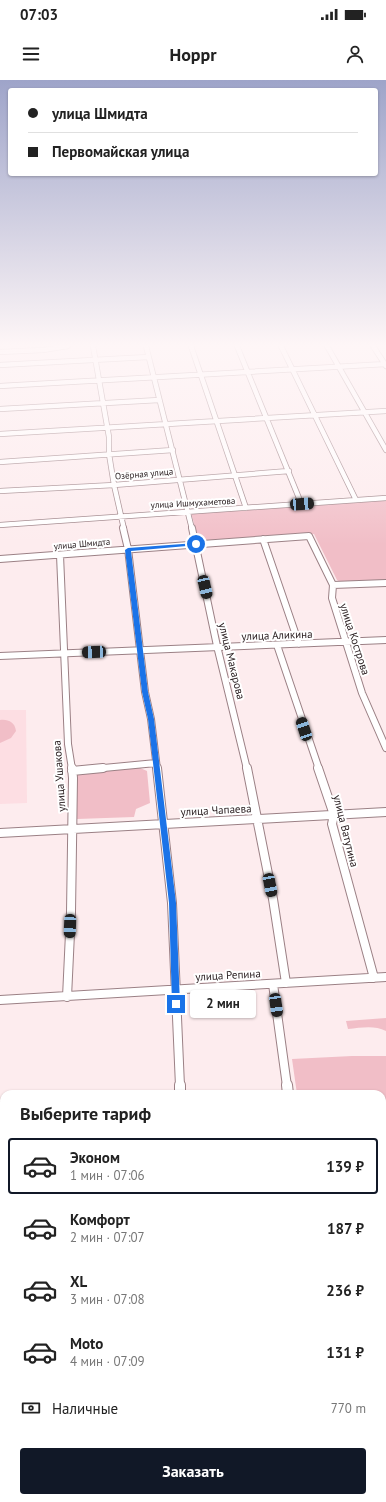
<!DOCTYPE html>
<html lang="ru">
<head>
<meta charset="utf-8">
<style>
	:root { --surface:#fff; --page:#f2f2f2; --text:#222; --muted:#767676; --line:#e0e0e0; --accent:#111827 }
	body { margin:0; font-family:"PT Sans",sans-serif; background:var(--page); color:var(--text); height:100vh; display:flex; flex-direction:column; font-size:15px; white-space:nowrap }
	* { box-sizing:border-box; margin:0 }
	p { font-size:13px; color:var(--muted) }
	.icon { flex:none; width:22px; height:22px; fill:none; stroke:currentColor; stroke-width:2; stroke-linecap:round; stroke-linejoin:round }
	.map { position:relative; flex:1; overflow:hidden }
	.details { position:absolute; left:0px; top:1010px; width:386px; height:412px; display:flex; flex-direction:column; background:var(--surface); border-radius:12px 12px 0 0; box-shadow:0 1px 3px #0004 }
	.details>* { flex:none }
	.hud { position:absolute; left:8px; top:8px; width:370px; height:88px; border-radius:4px; box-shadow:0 1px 3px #0004; display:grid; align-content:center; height:88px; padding:0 20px; background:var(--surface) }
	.end { position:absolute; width:18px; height:18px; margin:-9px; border:5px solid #1a73e8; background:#fff; box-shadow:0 0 0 2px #fff }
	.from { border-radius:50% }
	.bubble { position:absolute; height:28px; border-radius:4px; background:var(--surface); box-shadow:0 1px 3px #0004; font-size:13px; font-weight:800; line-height:28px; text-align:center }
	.car { position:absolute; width:12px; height:24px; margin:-12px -6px; border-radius:5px; box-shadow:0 0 3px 1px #0007; background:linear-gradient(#222 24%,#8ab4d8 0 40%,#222 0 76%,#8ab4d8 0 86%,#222 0) }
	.hud b { display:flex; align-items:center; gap:14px; height:38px; font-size:15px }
	.hud b+b { border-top:1px solid var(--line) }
	.hud i { width:10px; height:10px; background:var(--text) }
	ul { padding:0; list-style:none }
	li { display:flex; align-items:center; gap:12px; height:56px; margin:0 8px 6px; padding:0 12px; border:2px solid transparent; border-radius:4px }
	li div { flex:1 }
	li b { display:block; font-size:15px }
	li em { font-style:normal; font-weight:800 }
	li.active { border-color:var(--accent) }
	li>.icon { width:36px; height:36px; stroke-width:1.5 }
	h2 { padding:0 20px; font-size:18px; line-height:48px }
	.pay { display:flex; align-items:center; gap:10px; height:44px; padding:0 20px; font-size:15px }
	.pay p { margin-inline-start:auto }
	.cta { display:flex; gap:8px; margin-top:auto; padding:8px 20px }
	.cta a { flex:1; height:46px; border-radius:4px; background:var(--accent); color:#fff; font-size:16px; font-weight:800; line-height:46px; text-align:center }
	.status { display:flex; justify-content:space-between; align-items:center; height:28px; padding:0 20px; background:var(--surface); direction:ltr }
	.status svg { height:11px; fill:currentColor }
	header { display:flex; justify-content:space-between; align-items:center; height:52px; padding:0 20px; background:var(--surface); font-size:18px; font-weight:800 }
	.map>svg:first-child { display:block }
</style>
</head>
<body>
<div class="status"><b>07:03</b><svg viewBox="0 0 49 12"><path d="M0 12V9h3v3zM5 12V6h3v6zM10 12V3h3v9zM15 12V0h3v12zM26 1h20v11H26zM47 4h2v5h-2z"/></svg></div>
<header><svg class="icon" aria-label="menu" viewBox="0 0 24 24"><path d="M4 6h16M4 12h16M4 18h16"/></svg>Hoppr<svg class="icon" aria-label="person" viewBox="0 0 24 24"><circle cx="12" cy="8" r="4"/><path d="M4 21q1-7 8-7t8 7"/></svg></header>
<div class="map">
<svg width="386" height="1422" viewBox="0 0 386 1422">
	<rect width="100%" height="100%" fill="#fdecee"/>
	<path fill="#fddee3" d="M0 630H26L27 723 0 724Z"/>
	<path fill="#f1bec7" d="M386 420V500L342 503 337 500 314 454 204 462 199 461 191 433Z
		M0 640C8 639 15 642 16 651L11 658 0 663Z
		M138 687 147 691 150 723 136 729 134 737 77 739 76 692Z
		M386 938V951C374 945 361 948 348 949L346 941Z
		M352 976H386V1064H382V1014H297L292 979Z"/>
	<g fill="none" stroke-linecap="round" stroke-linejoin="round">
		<g stroke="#9b8085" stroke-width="6">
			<path id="minor-far3" d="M93 266 109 357V374L114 405 124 449
				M146 266 192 449
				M191 266 246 428
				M237 266 301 423
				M281 266 356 420
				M327 266 386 370
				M373 266 386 286
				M0 272 43 270 68 266
				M0 285 148 277
				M0 306 386 284
				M0 329 159 320
				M0 354 386 331
				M0 382 173 370
				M0 411 114 405 289 391
				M0 445 386 418"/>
		</g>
		<g stroke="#9b8085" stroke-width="8">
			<path id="minor-far2" d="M123 448 128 469 145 612 151 639 157 689
				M192 448 217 566 247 689
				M263 459 299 564
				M60 475 68 664 72 689
				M0 479 309 456 333 505 332 518 362 613 386 668
				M333 505 386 503
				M277 565 319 689
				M0 576 386 560
				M93 689 156 683"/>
		</g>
		<g stroke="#9b8085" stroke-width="10">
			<path id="minor-far1" d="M157 688 172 823 180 1006
				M247 688 273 819 286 903
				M318 688 334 735 332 744 374 898
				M72 691 103 688
				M0 753 386 732
				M273 904 287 1006
				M67 917 71 832 73 698 72 688
				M0 920 386 897"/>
		</g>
		<g stroke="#9b8085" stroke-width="12">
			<path id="minor" d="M180 1005V1014
				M287 1005 288 1014
				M0 1027H4
				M382 1155H386
				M0 1170H4
				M382 1317H386
				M0 1327H4
				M54 1418V1422
				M205 1418V1422"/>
		</g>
		<use href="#minor-far3" stroke="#fff" stroke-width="4.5"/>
		<use href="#minor-far2" stroke="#fff" stroke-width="6"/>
		<use href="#minor-far1" stroke="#fff" stroke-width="8"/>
		<use href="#minor" stroke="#fff" stroke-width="10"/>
	</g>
	<linearGradient id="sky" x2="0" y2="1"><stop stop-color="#9ea4c9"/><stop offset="0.57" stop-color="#fef6f7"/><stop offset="1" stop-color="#fef6f7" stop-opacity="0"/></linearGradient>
	<rect width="386" height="465" fill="url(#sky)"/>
	<path fill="#1a73e8" d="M196 463 198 465 131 471 148 612 154 639 176 823 180 924 176 927 172 924 169 823 148 639 142 612 125 470 128 468Z"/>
	<g text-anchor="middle" stroke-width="4" stroke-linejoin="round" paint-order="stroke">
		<g font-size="9" fill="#2c2123" stroke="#fff">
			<text transform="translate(144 394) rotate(-5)" y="3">Озёрная улица</text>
			<text transform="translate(193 423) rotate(-3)" y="3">улица Ишмухаметова</text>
			<text transform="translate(82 464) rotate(-5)" y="3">улица Шмидта</text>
		</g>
		<g font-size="11" fill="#2c2123" stroke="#fff">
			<text transform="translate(277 555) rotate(-2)" y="4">улица Аликина</text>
			<text transform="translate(355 559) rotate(72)" y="4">улица Кострова</text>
			<text transform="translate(232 581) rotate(76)" y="4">улица Макарова</text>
			<text transform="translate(59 696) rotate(-94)" y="4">улица Ушакова</text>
			<text transform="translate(216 730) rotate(-3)" y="4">улица Чапаева</text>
			<text transform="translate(346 751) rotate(76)" y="4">улица Ватутина</text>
			<text transform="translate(228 895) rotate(-3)" y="4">улица Репина</text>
		</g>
	</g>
</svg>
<i class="end from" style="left:196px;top:464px"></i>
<i class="end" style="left:176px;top:924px"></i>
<div class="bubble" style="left:190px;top:910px;width:66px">2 мин</div>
<i class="car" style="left:302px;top:424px;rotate:86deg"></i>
<i class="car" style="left:205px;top:507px;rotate:167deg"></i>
<i class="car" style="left:94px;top:572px;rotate:268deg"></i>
<i class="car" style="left:304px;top:649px;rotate:342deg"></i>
<i class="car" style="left:270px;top:805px;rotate:169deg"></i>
<i class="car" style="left:70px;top:846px;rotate:182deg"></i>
<i class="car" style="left:276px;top:925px;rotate:172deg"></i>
<div class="hud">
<b><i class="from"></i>улица Шмидта</b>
<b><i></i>Первомайская улица</b>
</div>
<section class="details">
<h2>Выберите тариф</h2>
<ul>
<li class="active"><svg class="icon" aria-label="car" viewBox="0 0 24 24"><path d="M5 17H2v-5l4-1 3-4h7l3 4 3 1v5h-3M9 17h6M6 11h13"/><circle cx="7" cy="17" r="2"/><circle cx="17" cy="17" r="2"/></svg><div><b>Эконом</b><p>1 мин · 07:06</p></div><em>139 ₽</em></li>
<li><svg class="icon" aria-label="car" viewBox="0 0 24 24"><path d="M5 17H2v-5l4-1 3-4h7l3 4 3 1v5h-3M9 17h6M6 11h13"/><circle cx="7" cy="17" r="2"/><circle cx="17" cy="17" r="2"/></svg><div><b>Комфорт</b><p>2 мин · 07:07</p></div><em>187 ₽</em></li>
<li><svg class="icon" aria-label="car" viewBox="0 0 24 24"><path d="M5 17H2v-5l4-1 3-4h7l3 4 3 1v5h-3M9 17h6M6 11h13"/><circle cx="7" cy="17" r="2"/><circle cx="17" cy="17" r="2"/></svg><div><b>XL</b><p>3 мин · 07:08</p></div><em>236 ₽</em></li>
<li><svg class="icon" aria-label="car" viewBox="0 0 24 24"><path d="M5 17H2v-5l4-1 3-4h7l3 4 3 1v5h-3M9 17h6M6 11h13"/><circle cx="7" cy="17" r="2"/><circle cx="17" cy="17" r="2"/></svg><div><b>Moto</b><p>4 мин · 07:09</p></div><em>131 ₽</em></li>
</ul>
<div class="pay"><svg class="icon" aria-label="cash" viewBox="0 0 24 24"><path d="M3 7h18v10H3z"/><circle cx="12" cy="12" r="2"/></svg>Наличные<p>770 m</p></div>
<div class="cta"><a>Заказать</a></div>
</section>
</div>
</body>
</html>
